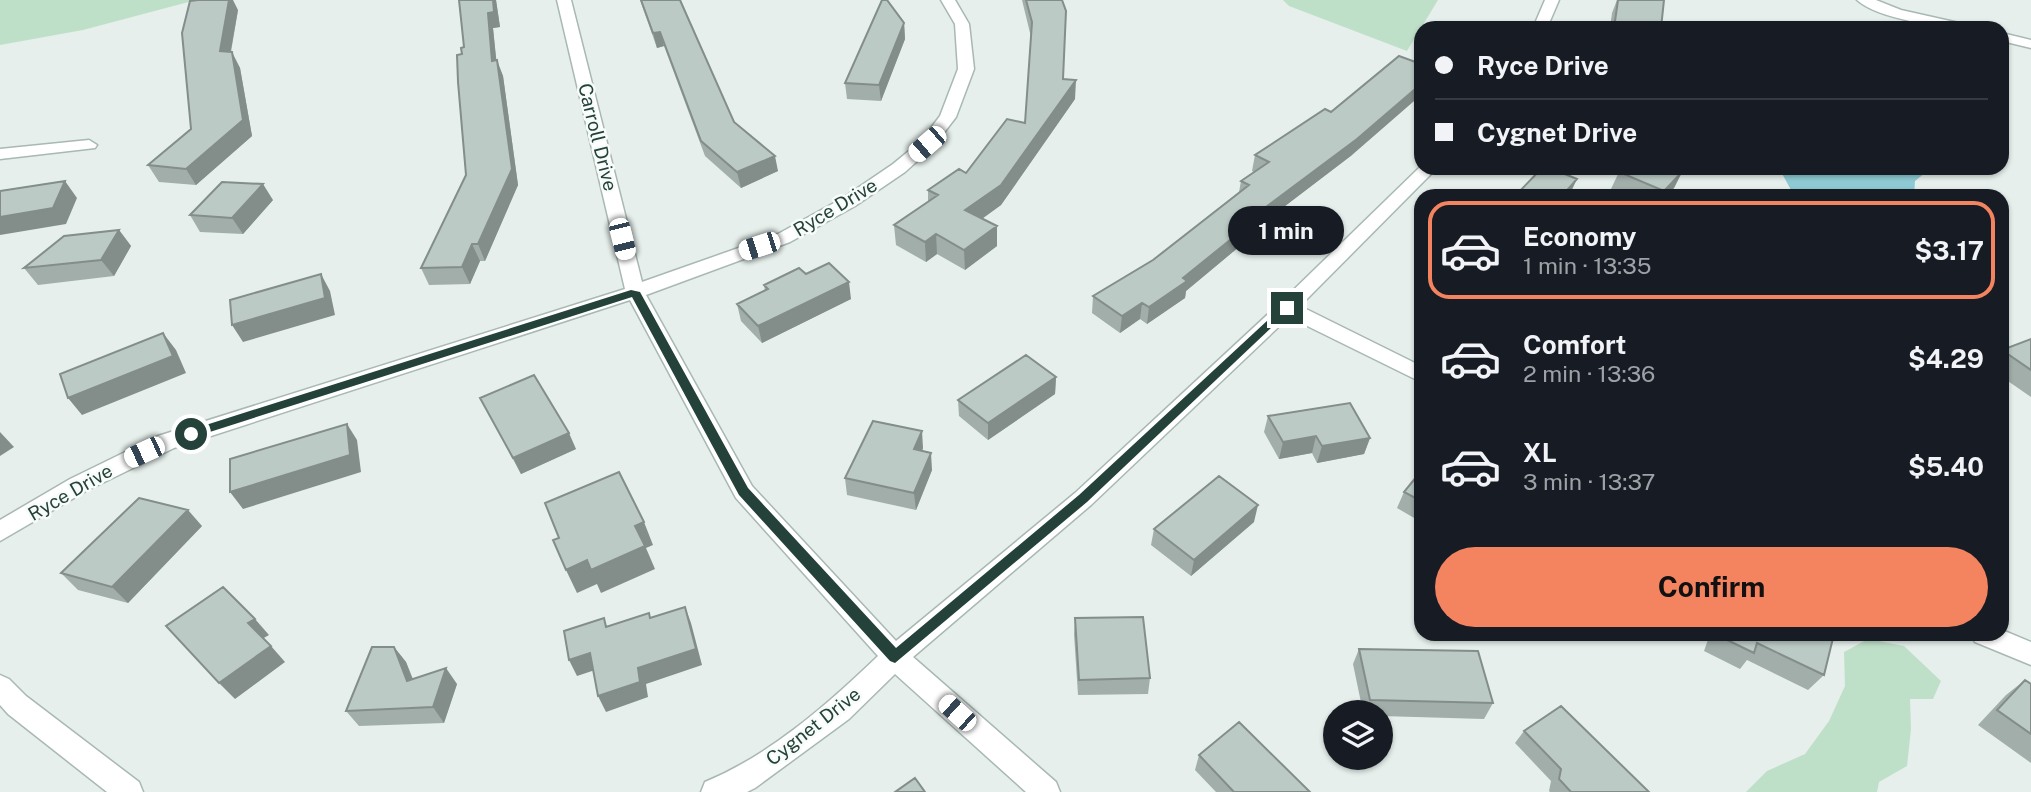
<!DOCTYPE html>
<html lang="en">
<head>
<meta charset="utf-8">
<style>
	:root { --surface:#171b24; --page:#242831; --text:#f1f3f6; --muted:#9ea1a6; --line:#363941; --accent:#f4845f }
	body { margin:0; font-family:"Public Sans",sans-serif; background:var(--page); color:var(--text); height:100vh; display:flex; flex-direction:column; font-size:26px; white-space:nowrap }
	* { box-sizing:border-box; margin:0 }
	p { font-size:23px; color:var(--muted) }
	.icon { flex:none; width:38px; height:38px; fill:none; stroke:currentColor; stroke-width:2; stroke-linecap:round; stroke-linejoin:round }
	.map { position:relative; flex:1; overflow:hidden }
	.drawer { position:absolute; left:1414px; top:189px; width:595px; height:452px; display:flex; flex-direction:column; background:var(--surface); border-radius:21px; box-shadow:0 2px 5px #0004 }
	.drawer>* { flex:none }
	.banner { position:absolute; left:1414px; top:21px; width:595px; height:154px; border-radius:21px; box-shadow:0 2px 5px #0004; display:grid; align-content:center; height:154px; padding:0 21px; background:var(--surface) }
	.buttons { position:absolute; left:1323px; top:700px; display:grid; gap:14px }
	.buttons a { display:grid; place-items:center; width:70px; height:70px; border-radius:50%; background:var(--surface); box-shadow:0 2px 5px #0004; font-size:35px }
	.end { position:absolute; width:32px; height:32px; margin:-16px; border:9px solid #24423a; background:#fff; box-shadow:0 0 0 4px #fff }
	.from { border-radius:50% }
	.bubble { position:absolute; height:49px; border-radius:24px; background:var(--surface); box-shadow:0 2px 5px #0004; font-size:23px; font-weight:700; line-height:49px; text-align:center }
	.car { position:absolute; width:21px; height:42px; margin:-21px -10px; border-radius:9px; box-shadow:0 0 5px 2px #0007; background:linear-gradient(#fff 24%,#345 0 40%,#fff 0 76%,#345 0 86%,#fff 0) }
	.banner b { display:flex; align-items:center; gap:24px; height:66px; font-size:26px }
	.banner b+b { border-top:2px solid var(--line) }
	.banner i { width:18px; height:18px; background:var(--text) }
	ul { padding:12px 0 0; list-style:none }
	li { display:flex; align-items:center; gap:21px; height:98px; margin:0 14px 10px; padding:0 7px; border:4px solid transparent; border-radius:21px }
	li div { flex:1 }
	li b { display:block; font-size:26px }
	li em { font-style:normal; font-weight:700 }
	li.active { border-color:var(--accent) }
	li>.icon { width:63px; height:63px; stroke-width:1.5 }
	.primary-button { display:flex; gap:14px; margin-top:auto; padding:14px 21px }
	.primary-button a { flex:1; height:80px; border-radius:42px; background:var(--accent); color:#111; font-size:28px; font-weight:700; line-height:80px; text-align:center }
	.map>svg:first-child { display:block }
</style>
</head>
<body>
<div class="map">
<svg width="2031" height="792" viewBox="0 0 2031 792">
	<rect width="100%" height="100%" fill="#e6efeb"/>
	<path fill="#bfe0c8" d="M0 0H196L83 30 0 45Z
		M1283 0H1438L1407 51 1289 6Z
		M1868 639 1904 646 1941 681 1933 699H1910L1911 729 1907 766 1879 782 1877 792H1746L1767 771 1805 754 1829 721 1845 686 1844 652Z"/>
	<path fill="#8ec9d4" d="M1779 168H1931L1915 181 1914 196H1806L1791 190Z"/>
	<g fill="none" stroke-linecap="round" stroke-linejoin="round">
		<g stroke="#a8b8b2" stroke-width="3">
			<path id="street" d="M557 0H571L642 282 778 234 843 198 893 164 921 141 940 116 958 69 955 24 941 0H955L969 24 974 69 956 117 933 147 905 172 855 206 790 242 646 295 752 486 896 641 1075 493 1280 303 1421 166 1437 168 1300 306 1421 366V382L1289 317 1091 505 913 657 1056 782 1060 792H1026L895 674 849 719 755 788 747 792H701L705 782C770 755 827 705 878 656L736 498 630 300 174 448 86 491 0 541V520L70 479 158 436 625 289Z
				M1545 0H1559L1547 28H1533Z
				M1857 0H1876L1901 10 1968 25 1970 28C1942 28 1878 19 1857 0Z
				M2002 33 2031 40V48L2002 41Z
				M89 140 97 145 95 148 0 159V149Z
				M2002 630 2031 642V665L1975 642 1971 634H2002Z
				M0 675 9 679 26 696 139 782 143 792H107L8 714 0 705Z"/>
		</g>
		<use href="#street" fill="#fff" fill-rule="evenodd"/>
	</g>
	<path fill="#a1aea9" d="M459 0H496L500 27 493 28 496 60 503 76 518 185 485 261H480L470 284 429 285 421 268 466 175 462 54 464 47Z
		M640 0H680L734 122 778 171 741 188 705 156 664 46 657 48Z
		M1022 0H1062L1063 79 1075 99 1001 205 982 219 997 246 965 270 937 254 926 262 896 245 894 225 928 202V190L966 173 1025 123 1031 37Z
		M1617 0 1661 28H1610L1612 13Z
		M238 10 231 52 240 68 252 136 196 185 159 182 148 165 191 129Z
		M904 23 905 39 881 101 847 99 845 83Z
		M1255 155H1352L1259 226 1258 231 1186 291 1185 298 1147 324 1140 319 1120 333 1092 313 1093 296 1153 260 1239 192 1241 181 1254 172 1252 171Z
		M1619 172H1682L1674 188 1666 196H1629L1611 189Z
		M273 200 243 234 200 232 190 215Z
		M119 230 131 246 114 276 38 285 24 268Z
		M806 274 851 299 762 343 741 321 737 304 765 291 764 285Z
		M2031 339V397L2002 377V350Z
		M1056 377 1055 394 988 440 959 416 958 400Z
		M480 398 576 449 521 474Z
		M1268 416 1370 438 1364 454 1317 463 1312 453 1279 459 1264 432Z
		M923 448 922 451 932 470 916 510 847 495 845 478Z
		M1421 471V522L1397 508 1404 492Z
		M1254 522 1191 576 1151 545 1154 529Z
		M202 526 128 603 78 590 61 573Z
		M1075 618 1150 678 1148 694 1078 695 1074 634Z
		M1710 634H1834L1824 675 1808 690 1747 660 1740 669 1704 651Z
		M394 647 406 662 413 679 457 684 444 723 359 726 346 711Z
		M1359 649 1493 703 1484 719 1381 716V712H1363L1353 664Z
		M2025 680 2031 684V763L1978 725 2006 695Z
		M1524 731 1649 792H1550L1549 791 1551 781 1515 743Z
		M1199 755 1310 792H1216L1195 770Z"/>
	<path fill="#838d89" d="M229 0H233L238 10 228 66 220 51Z
		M493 0H496L500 27 493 28 498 76 492 61 488 13Z
		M904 23 905 39 881 101 879 85Z
		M660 32 664 46 657 48 653 33Z
		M232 52 240 68 252 136 196 185 186 169Z
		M497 60 503 76 518 185 485 261 478 244Z
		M1076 80 1075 99 1001 205 966 230 965 210Z
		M1421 84V95L1352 155 1259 226 1258 231 1186 291 1185 298 1147 324 1149 307 1183 278 1258 213Z
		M775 156 778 171 741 188 737 172Z
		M1682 172 1674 188 1666 196H1661L1664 191Z
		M1577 179 1569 196H1562Z
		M65 181 77 198 66 224 0 235V217Z
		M263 184 273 200 243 234 232 218Z
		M997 226V246L965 270 964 250Z
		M119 230 131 246 114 276 101 260Z
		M936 234 937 254 926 262 925 242Z
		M472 244 480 261 470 284 462 267Z
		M321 274 330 291 335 315 243 342 232 325Z
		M849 282 851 299 762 343 758 326Z
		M1142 303 1140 319 1120 333 1122 316Z
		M163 333 176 350 186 373 82 415 68 398Z
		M1056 377 1055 394 988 440V423Z
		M347 424 357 440 361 472 243 509 230 492Z
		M922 431 923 448 916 466 914 449Z
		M0 432 14 447 0 456Z
		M569 433 576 449 521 474 513 458Z
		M1316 436 1312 453 1279 459 1283 442Z
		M1370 438 1364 454 1317 463 1322 446Z
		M931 453 932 470 916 510 914 493Z
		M1258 505 1254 522 1191 576 1194 560Z
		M188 510 202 526 128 603 112 587Z
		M644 522 653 545 646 548 655 569 601 593 597 584 577 593 566 570 635 526Z
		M685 607 691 623 702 665 646 684 648 697 606 712 598 696 638 668Z
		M255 619 269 635 262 639 248 623Z
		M271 646 285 662 235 699 219 683Z
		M394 647 406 662 419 696 407 681Z
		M590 653 598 669 577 676 569 660Z
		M446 668 457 684 444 723 433 707Z"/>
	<path fill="#bbcac4" stroke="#838d89" stroke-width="2" d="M198 0H229L220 51 232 52 243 120 186 169 148 165 191 129 182 33 190 1Z
		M459 0H493L494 12 488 13 492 61 497 60 512 169 478 244H472L462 267 421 268 466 175 458 82 457 55 462 54 461 48 464 47Z
		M641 0H680L734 122 775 156 737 172 701 141 660 32 653 33Z
		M882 0H887L904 23 879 85 845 83Z
		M1026 0H1062L1066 11 1063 79 1076 80 1001 185 965 210 997 226 964 250 936 234 925 242 894 225 938 195 928 190 959 169 966 173 1007 119 1025 123 1032 22Z
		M1618 0H1664L1661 28H1614Z
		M1399 56 1421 64V84L1357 139 1258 213 1261 215 1183 278 1187 281 1149 307 1142 303 1122 316 1093 296 1153 260 1249 185 1241 181 1269 162 1255 155 1325 109 1331 112Z
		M1542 168H1550L1577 179 1562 196H1515Z
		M1623 168H1673L1682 172 1664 191 1619 172Z
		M65 181 53 208 0 217V191Z
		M222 182 263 184 232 218 190 215Z
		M119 230 101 260 24 268 64 236Z
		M829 263 849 282 758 326 737 304 768 289 764 285 799 268 806 274Z
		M321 274 325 298 232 325 230 300Z
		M163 333 173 356 68 398 60 374Z
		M2031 339V370L2002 350Z
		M1026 355 1056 377 988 423 958 400Z
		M534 375 569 433 513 458 480 398Z
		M1350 403 1370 438 1322 446 1316 436 1283 442 1268 416Z
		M873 421 922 431 914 449 931 453 914 493 845 478Z
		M347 424 350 455 230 492V459Z
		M1421 471V501L1404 492Z
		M619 472 644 522 635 526 645 546 591 570 587 560 566 570 553 540 559 538 545 503Z
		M1219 476 1258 505 1194 560 1154 529Z
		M2002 489 2005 490 2003 530H2002Z
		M139 498 188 510 112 587 61 573Z
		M223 587 255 619 248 623 271 646 219 683 166 626Z
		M685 607 696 649 638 668 640 682 598 696 590 653 569 660 564 631 604 618 606 627 649 613 650 618Z
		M1143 617 1150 678 1079 680 1075 618Z
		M1717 634H1834L1824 675 1757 643 1754 653 1717 635Z
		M372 647H394L407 681 446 668 433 707 346 711Z
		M1359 649 1478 651 1493 703 1370 700Z
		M2025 680 2031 684V734L1997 710Z
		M1561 706 1649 792H1571L1559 779 1561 769 1524 731Z
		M1239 722 1310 792H1234L1199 755Z
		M915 778 925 792H895Z"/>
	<path fill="#24423a" d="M631 290 640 292 748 488 896 648 1079 495 1283 306 1292 308 1087 502 895 663 890 661 739 495 632 297 191 438 185 434 187 431Z"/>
	<g text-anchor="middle" stroke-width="5" stroke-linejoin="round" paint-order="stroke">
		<g font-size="19" fill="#24423a" stroke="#f7fbf9">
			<text transform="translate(598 137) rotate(76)" y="7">Carroll Drive</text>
			<text transform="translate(835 207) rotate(-31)" y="7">Ryce Drive</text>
			<text transform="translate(70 492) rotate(-30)" y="7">Ryce Drive</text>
			<text transform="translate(813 726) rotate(-38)" y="7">Cygnet Drive</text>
		</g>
	</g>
</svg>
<div class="buttons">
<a><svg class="icon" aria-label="layers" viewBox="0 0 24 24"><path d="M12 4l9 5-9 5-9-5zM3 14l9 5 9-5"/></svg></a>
</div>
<i class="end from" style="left:191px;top:434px"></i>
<i class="end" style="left:1287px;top:308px"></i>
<div class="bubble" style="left:1228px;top:206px;width:116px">1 min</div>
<i class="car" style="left:927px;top:144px;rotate:229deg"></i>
<i class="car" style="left:622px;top:239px;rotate:166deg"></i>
<i class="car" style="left:759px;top:246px;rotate:252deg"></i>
<i class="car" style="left:144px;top:452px;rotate:245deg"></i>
<i class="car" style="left:957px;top:713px;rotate:312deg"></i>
<div class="banner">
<b><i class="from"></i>Ryce Drive</b>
<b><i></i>Cygnet Drive</b>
</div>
<section class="drawer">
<ul>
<li class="active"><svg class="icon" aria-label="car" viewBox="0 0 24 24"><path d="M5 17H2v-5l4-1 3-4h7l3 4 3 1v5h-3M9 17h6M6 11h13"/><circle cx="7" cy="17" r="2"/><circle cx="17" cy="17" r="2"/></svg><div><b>Economy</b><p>1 min · 13:35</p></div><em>$3.17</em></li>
<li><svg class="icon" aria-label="car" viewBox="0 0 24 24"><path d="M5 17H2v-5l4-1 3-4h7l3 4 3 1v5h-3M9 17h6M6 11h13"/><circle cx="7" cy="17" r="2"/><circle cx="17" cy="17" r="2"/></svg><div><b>Comfort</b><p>2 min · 13:36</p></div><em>$4.29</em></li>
<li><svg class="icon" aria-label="car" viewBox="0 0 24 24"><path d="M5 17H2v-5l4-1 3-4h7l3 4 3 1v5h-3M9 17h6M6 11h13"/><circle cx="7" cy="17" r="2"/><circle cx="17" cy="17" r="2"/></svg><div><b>XL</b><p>3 min · 13:37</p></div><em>$5.40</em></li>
</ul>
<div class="primary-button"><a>Confirm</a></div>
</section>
</div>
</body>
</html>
